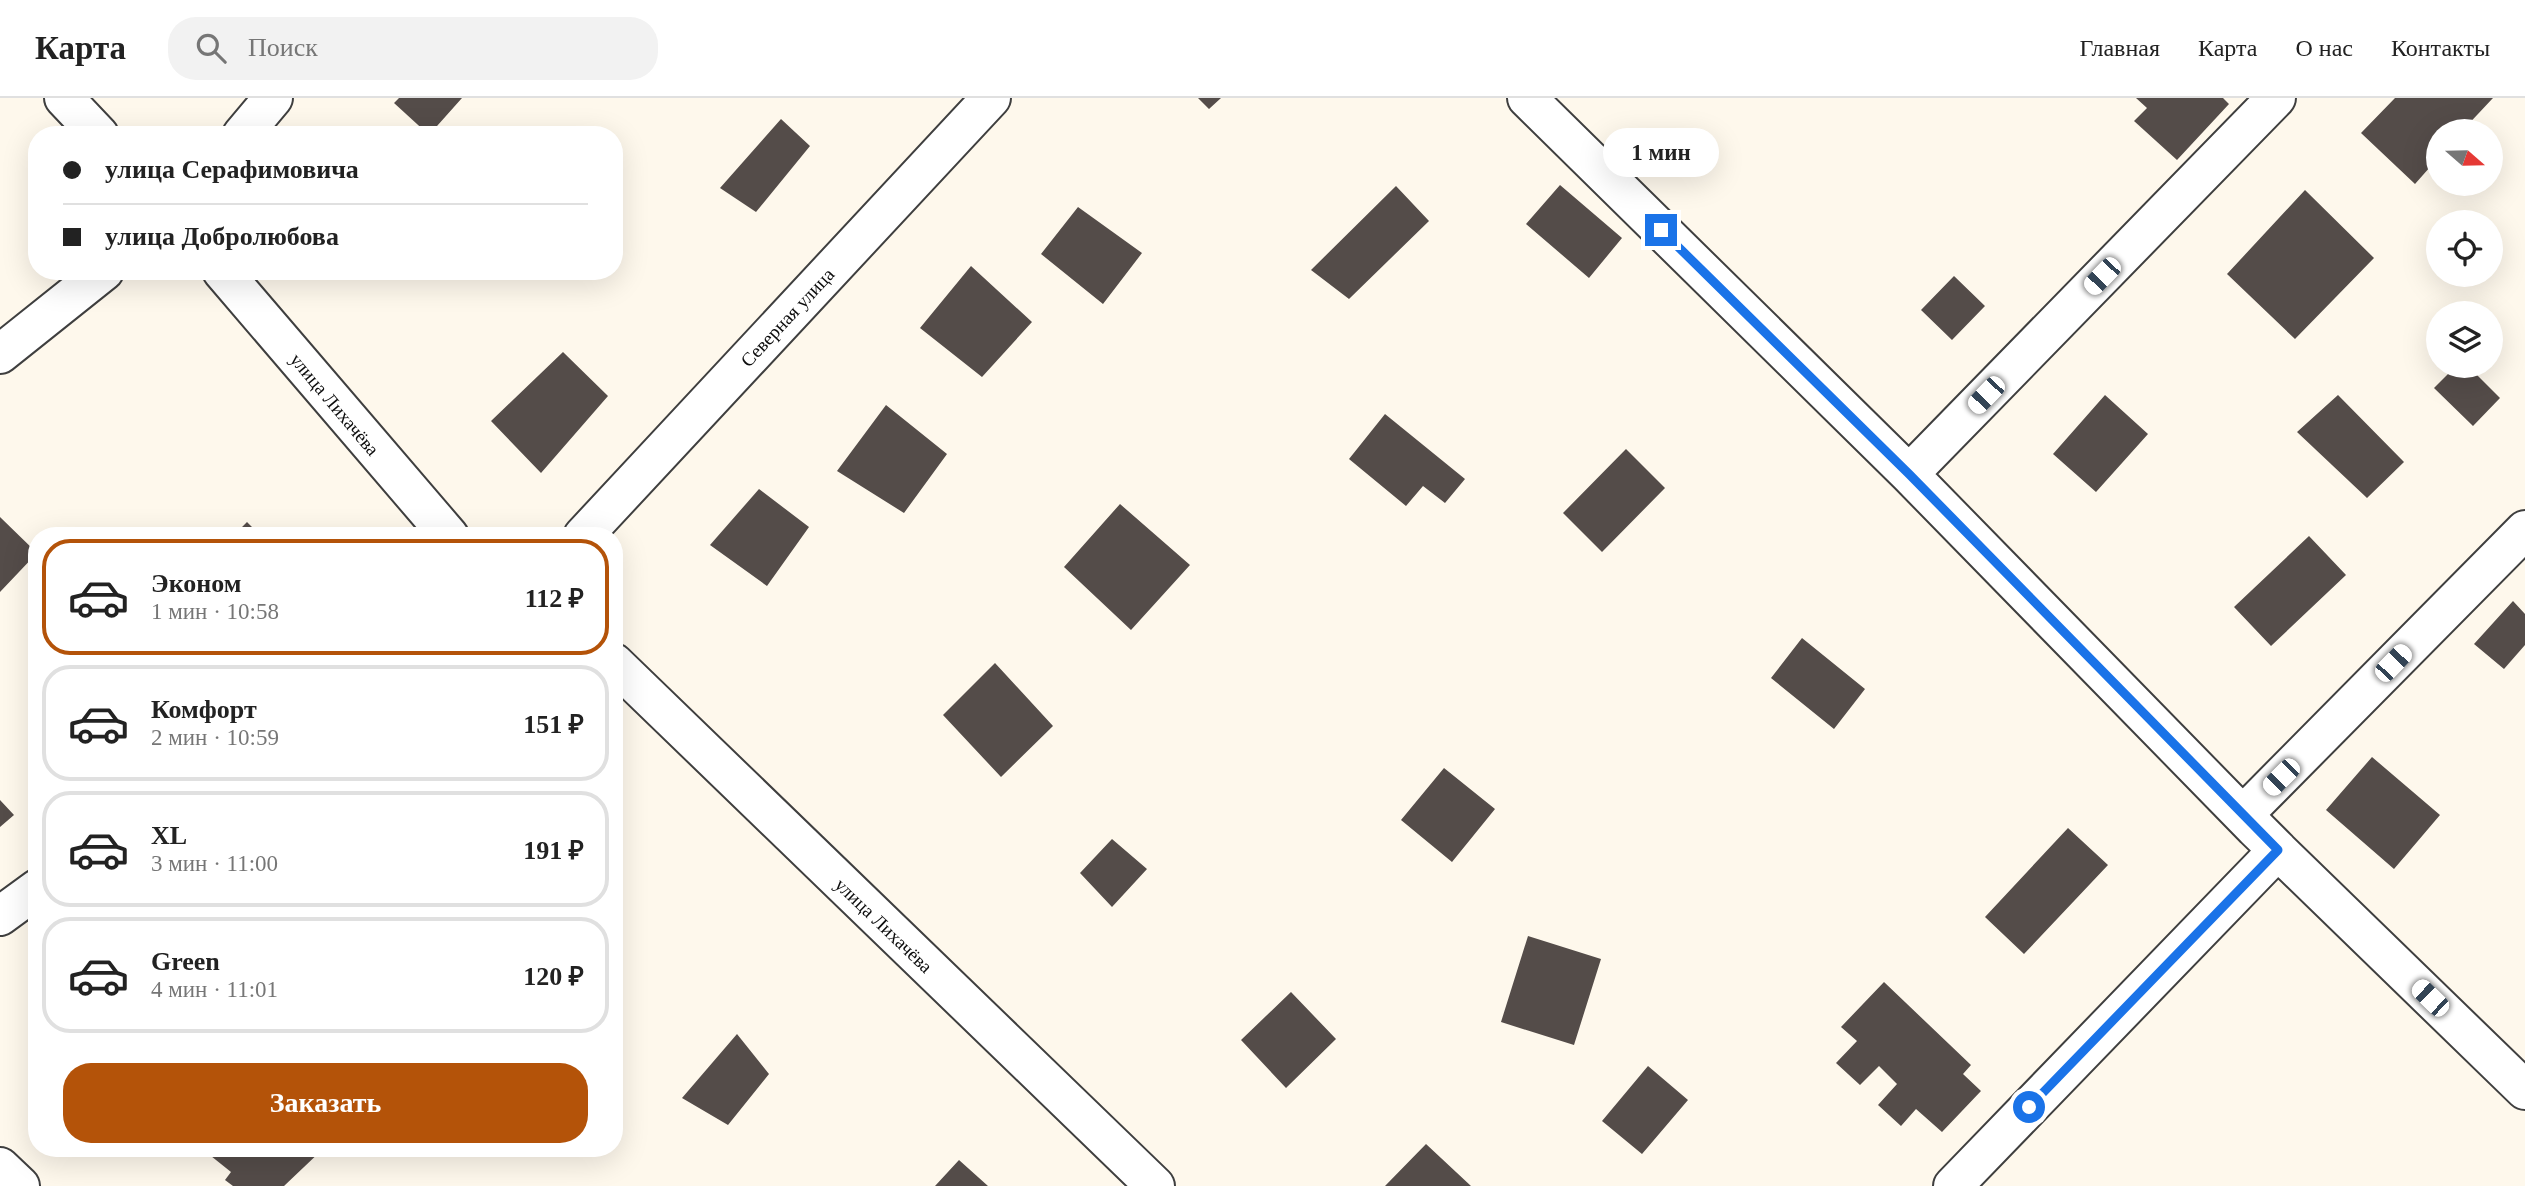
<!DOCTYPE html>
<html lang="ru">
<head>
<meta charset="utf-8">
<style>
	:root { --surface:#fff; --page:#f2f2f2; --text:#222; --muted:#767676; --line:#e0e0e0; --accent:#b45309 }
	body { margin:0; font-family:Georgia,serif; background:var(--page); color:var(--text); height:100vh; display:flex; flex-direction:column; font-size:26px; white-space:nowrap }
	* { box-sizing:border-box; margin:0 }
	p { font-size:23px; color:var(--muted) }
	.icon { flex:none; width:38px; height:38px; fill:none; stroke:currentColor; stroke-width:2; stroke-linecap:round; stroke-linejoin:round }
	.map { position:relative; flex:1; overflow:hidden }
	.side { position:absolute; left:28px; top:429px; width:595px; height:630px; display:flex; flex-direction:column; background:var(--surface); border-radius:28px; box-shadow:0 7px 28px #0002 }
	.side>* { flex:none }
	.hud { position:absolute; left:28px; top:28px; width:595px; height:154px; border-radius:28px; box-shadow:0 7px 28px #0002; display:grid; align-content:center; height:154px; padding:0 35px; background:var(--surface) }
	.needle { width:46px; rotate:110deg }
	.tools { position:absolute; left:2426px; top:21px; display:grid; gap:14px }
	.tools a { display:grid; place-items:center; width:77px; height:77px; border-radius:50%; background:var(--surface); box-shadow:0 7px 28px #0002; font-size:35px }
	.end { position:absolute; width:32px; height:32px; margin:-16px; border:9px solid #1a73e8; background:#fff; box-shadow:0 0 0 4px #fff }
	.from { border-radius:50% }
	.bubble { position:absolute; height:49px; border-radius:24px; background:var(--surface); box-shadow:0 7px 28px #0002; font-size:23px; font-weight:700; line-height:49px; text-align:center }
	.car { position:absolute; width:21px; height:42px; margin:-21px -10px; border-radius:9px; box-shadow:0 0 5px 2px #0007; background:linear-gradient(#fff 24%,#345 0 40%,#fff 0 76%,#345 0 86%,#fff 0) }
	.hud b { display:flex; align-items:center; gap:24px; height:66px; font-size:26px }
	.hud b+b { border-top:2px solid var(--line) }
	.hud i { width:18px; height:18px; background:var(--text) }
	ul { padding:12px 0 0; list-style:none }
	li { display:flex; align-items:center; gap:21px; height:116px; margin:0 14px 10px; padding:0 21px; border:4px solid var(--line); border-radius:28px }
	li div { flex:1 }
	li b { display:block; font-size:26px }
	li em { font-style:normal; font-weight:700 }
	li.on { border-color:var(--accent) }
	li>.icon { width:63px; height:63px; stroke-width:1.5 }
	.action { display:flex; gap:14px; margin-top:auto; padding:14px 35px }
	.action a { flex:1; height:80px; border-radius:28px; background:var(--accent); color:#fff; font-size:28px; font-weight:700; line-height:80px; text-align:center }
	header { display:flex; align-items:center; gap:42px; box-sizing:border-box; height:98px; padding:0 35px; background:var(--surface); border-bottom:2px solid var(--line) }
	header strong { font-size:33px }
	nav { display:flex; gap:38px; margin-inline-start:auto; font-size:24px }
	.search { width:490px; height:63px; background:var(--page); display:flex; align-items:center; gap:18px; box-sizing:border-box; padding:0 24px; border-radius:28px; color:var(--muted); font-size:26px }
	.map>svg:first-child { display:block }
</style>
</head>
<body>
<header>
<strong>Карта</strong>
<div class="search"><svg class="icon" aria-label="search" viewBox="0 0 24 24"><circle cx="10" cy="10" r="6"/><path d="M15 15l6 6"/></svg>Поиск</div>
<nav><a>Главная</a><a>Карта</a><a>О нас</a><a>Контакты</a></nav>
</header>
<div class="map">
<svg width="2525" height="1088" viewBox="0 0 2525 1088">
	<rect width="100%" height="100%" fill="#fef8ec"/>
	<path fill="#544c49" d="M399 0H462L429 37 394 5Z
		M1198 0H1221L1209 11Z
		M2136 0H2223L2229 6 2177 62 2134 23 2147 10Z
		M2395 0H2493L2462 33H2438V60L2415 86 2361 35Z
		M781 21 810 48 756 114 720 90Z
		M1560 87 1622 140 1589 180 1526 126Z
		M1396 88 1429 123 1349 201 1311 172Z
		M2305 92 2374 160 2295 241 2227 176Z
		M1078 109 1142 155 1103 206 1041 156Z
		M971 168 1032 224 982 279 920 230Z
		M1954 178 1985 208 1952 242 1921 212Z
		M563 254 608 298 541 375 491 323Z
		M2456 268H2468L2500 300 2473 328 2434 290Z
		M2105 297 2148 336 2096 394 2053 356Z
		M2338 297 2404 364 2367 400 2297 334Z
		M886 307 947 356 904 415 837 373Z
		M1385 316 1465 381 1445 405 1423 388 1406 408 1349 361Z
		M1626 351 1665 390 1602 454 1563 415Z
		M759 391 809 429 767 488 710 447Z
		M1120 406 1190 467 1131 532 1064 469Z
		M0 419 37 455 0 494Z
		M247 424 261 438H233Z
		M2309 438 2346 477 2271 548 2234 509Z
		M2513 503 2525 516V547L2504 571 2474 546Z
		M1802 540 1865 591 1834 631 1771 580Z
		M995 565 1053 628 1001 679 943 617Z
		M2372 659 2440 717 2394 771 2326 712Z
		M1444 670 1495 711 1452 764 1401 722Z
		M0 702 14 717 0 729Z
		M2068 730 2108 767 2024 856 1985 819Z
		M1112 741 1147 771 1112 809 1080 775Z
		M1528 838 1601 861 1574 947 1501 924Z
		M1884 884 1971 967 1963 976 1981 993 1942 1034 1916 1011 1901 1028 1878 1007 1897 986 1879 968 1860 987 1836 965 1857 943 1841 929Z
		M1291 894 1336 941 1286 990 1241 942Z
		M737 936 769 976 728 1027 682 1000Z
		M1648 968 1688 1002 1642 1056 1602 1023Z
		M1426 1046 1471 1088H1385Z
		M201 1050H324L284 1088H233L225 1082 231 1074Z
		M959 1062 988 1088H935Z"/>
	<g fill="none" stroke-linecap="round" stroke-linejoin="round">
		<g stroke="#3f3f3f" stroke-width="42">
			<path id="minor" d="M64 0 99 37
				M1527 0 1909 376 2255 730 2525 992
				M242 37 273 0
				M222 173 449 438
				M0 256 104 173
				M1909 376 2276 0
				M583 438 991 0
				M614 565 1155 1088
				M0 818 37 791
				M0 1069 20 1088
				M1953 1088 2278 752 2243 717 2525 432"/>
		</g>
		<use href="#minor" stroke="#fff" stroke-width="38"/>
	</g>
	<g fill="none" stroke-linecap="round" stroke-linejoin="round">
		<path stroke="#1a73e8" stroke-width="9" d="M1661 132 1909 376 2278 752 2029 1009"/>
	</g>
	<g text-anchor="middle" stroke-width="7" stroke-linejoin="round" paint-order="stroke">
		<g font-size="19" fill="#0c0c0c" stroke="#fff">
			<text transform="translate(787 219) rotate(-47)" y="7">Северная улица</text>
			<text transform="translate(335 306) rotate(50)" y="7">улица Лихачёва</text>
			<text transform="translate(884 827) rotate(44)" y="7">улица Лихачёва</text>
		</g>
	</g>
</svg>
<div class="tools">
<a><svg class="needle" viewBox="-14 -14 28 28"><path d="M0-13l5 13h-10z" fill="#e53935"/><path d="M0 13l5-13h-10z" fill="#767676"/></svg></a>
<a><svg class="icon" aria-label="locate" viewBox="0 0 24 24"><circle cx="12" cy="12" r="6"/><path d="M12 2v4M12 18v4M2 12h4M18 12h4"/></svg></a>
<a><svg class="icon" aria-label="layers" viewBox="0 0 24 24"><path d="M12 4l9 5-9 5-9-5zM3 14l9 5 9-5"/></svg></a>
</div>
<i class="end from" style="left:2029px;top:1009px"></i>
<i class="end" style="left:1661px;top:132px"></i>
<div class="bubble" style="left:1603px;top:30px;width:116px">1 мин</div>
<i class="car" style="left:2102px;top:178px;rotate:224deg"></i>
<i class="car" style="left:1986px;top:297px;rotate:224deg"></i>
<i class="car" style="left:2393px;top:565px;rotate:44deg"></i>
<i class="car" style="left:2281px;top:679px;rotate:225deg"></i>
<i class="car" style="left:2430px;top:900px;rotate:314deg"></i>
<div class="hud">
<b><i class="from"></i>улица Серафимовича</b>
<b><i></i>улица Добролюбова</b>
</div>
<section class="side">
<ul>
<li class="on"><svg class="icon" aria-label="car" viewBox="0 0 24 24"><path d="M5 17H2v-5l4-1 3-4h7l3 4 3 1v5h-3M9 17h6M6 11h13"/><circle cx="7" cy="17" r="2"/><circle cx="17" cy="17" r="2"/></svg><div><b>Эконом</b><p>1 мин · 10:58</p></div><em>112 ₽</em></li>
<li><svg class="icon" aria-label="car" viewBox="0 0 24 24"><path d="M5 17H2v-5l4-1 3-4h7l3 4 3 1v5h-3M9 17h6M6 11h13"/><circle cx="7" cy="17" r="2"/><circle cx="17" cy="17" r="2"/></svg><div><b>Комфорт</b><p>2 мин · 10:59</p></div><em>151 ₽</em></li>
<li><svg class="icon" aria-label="car" viewBox="0 0 24 24"><path d="M5 17H2v-5l4-1 3-4h7l3 4 3 1v5h-3M9 17h6M6 11h13"/><circle cx="7" cy="17" r="2"/><circle cx="17" cy="17" r="2"/></svg><div><b>XL</b><p>3 мин · 11:00</p></div><em>191 ₽</em></li>
<li><svg class="icon" aria-label="car" viewBox="0 0 24 24"><path d="M5 17H2v-5l4-1 3-4h7l3 4 3 1v5h-3M9 17h6M6 11h13"/><circle cx="7" cy="17" r="2"/><circle cx="17" cy="17" r="2"/></svg><div><b>Green</b><p>4 мин · 11:01</p></div><em>120 ₽</em></li>
</ul>
<div class="action"><a>Заказать</a></div>
</section>
</div>
</body>
</html>
